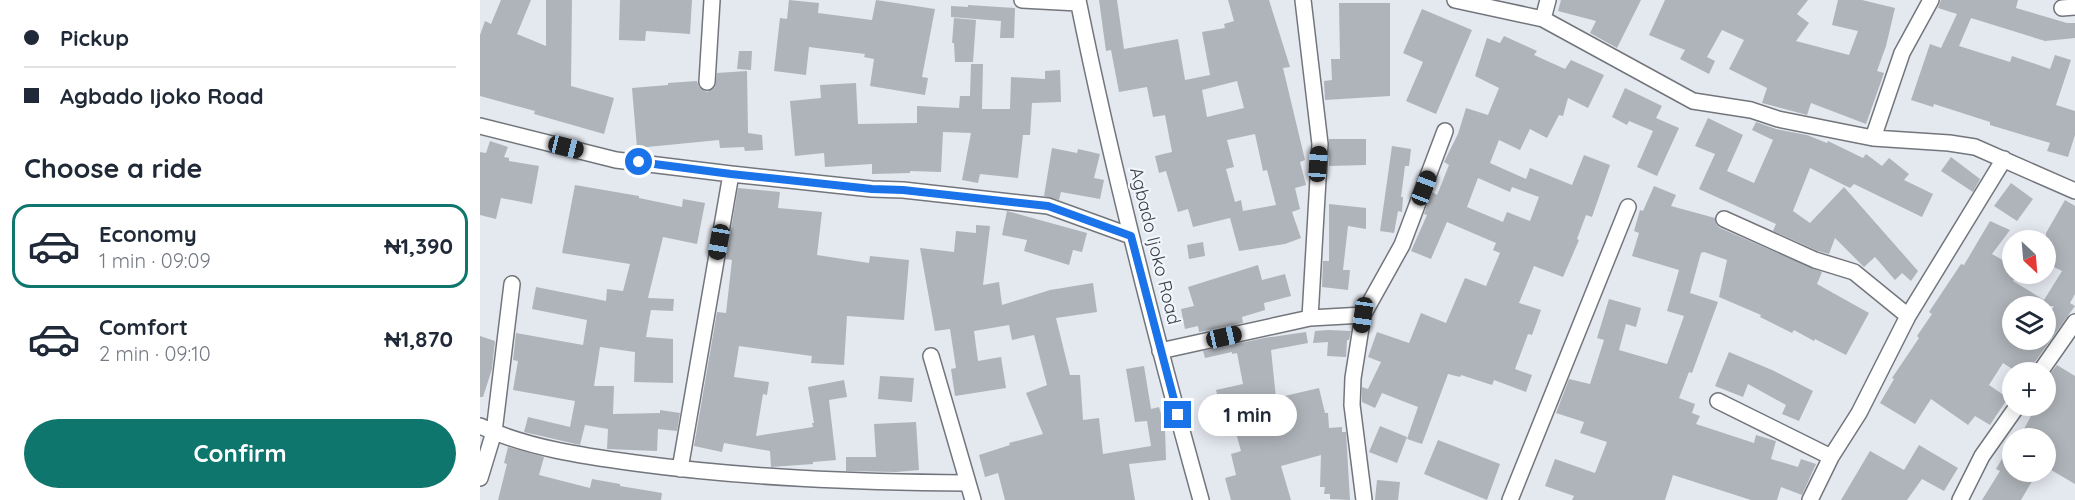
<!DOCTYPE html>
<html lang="en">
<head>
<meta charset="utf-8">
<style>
	:root { --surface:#fff; --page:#f6f6f7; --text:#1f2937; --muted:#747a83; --line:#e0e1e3; --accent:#0f766e }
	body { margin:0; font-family:Quicksand,sans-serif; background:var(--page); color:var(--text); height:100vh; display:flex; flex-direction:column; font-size:22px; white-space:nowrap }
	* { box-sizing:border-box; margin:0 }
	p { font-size:20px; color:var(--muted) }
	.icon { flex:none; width:33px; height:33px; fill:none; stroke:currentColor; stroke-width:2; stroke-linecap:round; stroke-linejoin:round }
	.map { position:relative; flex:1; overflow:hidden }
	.side { display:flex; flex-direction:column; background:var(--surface); width:480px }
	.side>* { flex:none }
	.banner { display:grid; align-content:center; height:132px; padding:0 24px; background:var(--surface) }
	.needle { width:39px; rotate:154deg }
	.fabs { position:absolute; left:1522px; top:230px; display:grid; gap:12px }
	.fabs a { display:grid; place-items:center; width:54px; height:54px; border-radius:50%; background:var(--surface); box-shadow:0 3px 15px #0003; font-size:30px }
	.end { position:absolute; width:27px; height:27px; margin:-14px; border:8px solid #1a73e8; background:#fff; box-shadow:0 0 0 3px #fff }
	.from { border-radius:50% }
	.bubble { position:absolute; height:42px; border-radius:21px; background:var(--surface); box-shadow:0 3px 15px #0003; font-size:20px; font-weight:800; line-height:42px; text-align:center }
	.car { position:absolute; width:18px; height:36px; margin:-18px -9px; border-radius:8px; box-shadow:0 0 4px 2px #0007; background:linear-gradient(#222 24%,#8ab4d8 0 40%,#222 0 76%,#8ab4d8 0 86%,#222 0) }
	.banner b { display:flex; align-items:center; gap:21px; height:57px; font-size:22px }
	.banner b+b { border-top:2px solid var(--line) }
	.banner i { width:15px; height:15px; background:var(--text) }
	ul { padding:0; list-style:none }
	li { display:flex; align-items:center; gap:18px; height:84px; margin:0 12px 9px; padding:0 12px; border:3px solid transparent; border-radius:18px }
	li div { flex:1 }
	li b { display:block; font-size:22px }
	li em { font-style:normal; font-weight:800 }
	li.selected { border-color:var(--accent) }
	li>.icon { width:54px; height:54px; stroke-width:1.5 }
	h2 { padding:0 24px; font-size:27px; line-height:72px }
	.button { display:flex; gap:12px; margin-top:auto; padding:12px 24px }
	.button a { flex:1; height:69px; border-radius:36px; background:var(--accent); color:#fff; font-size:24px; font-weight:800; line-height:69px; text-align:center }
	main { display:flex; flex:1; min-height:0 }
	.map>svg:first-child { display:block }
</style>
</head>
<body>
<main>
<section class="side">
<div class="banner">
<b><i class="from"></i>Pickup</b>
<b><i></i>Agbado Ijoko Road</b>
</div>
<h2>Choose a ride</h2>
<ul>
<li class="selected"><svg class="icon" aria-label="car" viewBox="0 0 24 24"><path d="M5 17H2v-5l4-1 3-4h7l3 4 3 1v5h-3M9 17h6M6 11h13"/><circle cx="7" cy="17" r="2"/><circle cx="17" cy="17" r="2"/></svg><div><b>Economy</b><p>1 min · 09:09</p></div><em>₦1,390</em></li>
<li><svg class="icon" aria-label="car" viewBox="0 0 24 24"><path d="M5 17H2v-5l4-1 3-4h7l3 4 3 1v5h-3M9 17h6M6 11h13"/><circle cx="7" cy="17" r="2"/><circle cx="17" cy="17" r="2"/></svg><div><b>Comfort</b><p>2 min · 09:10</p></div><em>₦1,870</em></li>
</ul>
<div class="button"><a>Confirm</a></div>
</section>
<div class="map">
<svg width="1595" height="500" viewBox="0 0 1595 500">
	<rect width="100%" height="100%" fill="#e4e8ef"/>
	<path fill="#afb4ba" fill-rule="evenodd" d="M21 0H51L37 34 66 46V0H92L91 86 134 98 124 134 54 114 55 111 0 96V35L5 21 11 24Z
		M140 0H212L210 34 166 31 165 41 139 40Z
		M309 0 339 3 338 13 392 20 396 0 455 9 442 77 448 78 445 95 390 86 394 59 384 57 385 54 329 47 326 75 294 71 300 18 307 19Z
		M619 0H637L644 49 698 39 705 80 730 75 722 32 745 28 744 24 754 21 748 0H789L810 67 803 68 825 160 820 162 826 185 815 188 820 209 812 212 821 238 805 244 759 251 750 218 713 227 708 209 698 212 686 171 679 173 675 156 692 152 685 115 673 117 667 87 639 92 631 50 626 51ZM757 81 764 108 727 117 722 90ZM775 134 783 171 787 170 796 205 763 211 761 200 755 202 746 169 754 167 747 140Z
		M1081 0H1161L1137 48 1110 33 1116 21 1078 11Z
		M1185 0H1328L1317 14 1329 23 1316 41 1369 55 1378 31 1352 25 1358 0H1382L1415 8 1406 46 1397 71 1404 73 1386 124 1331 103 1327 115 1282 103 1287 88 1249 69 1264 40 1242 30 1227 57 1235 61 1229 74 1200 59 1205 50 1169 35Z
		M1461 0H1538L1536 8 1587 23H1595V38L1565 41 1491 18 1479 46 1530 62 1532 56 1570 69 1575 55 1591 60 1576 105 1595 111V135L1588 157 1567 151 1570 143 1510 125V122L1454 104 1453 107 1431 100 1450 44 1461 48 1477 14 1458 8Z
		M859 3H910V96L845 100 844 81 852 80 851 59H860Z
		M488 5 535 8 534 38H520L521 21 471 17V6L488 7Z
		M942 9 992 30 956 114 926 101 943 62 923 53Z
		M474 18 496 20 493 62H475L474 43H472Z
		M1024 36 1057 51 1054 55 1085 69 1091 60 1124 75 1108 108 1088 98 1083 116 1079 115 1067 138 1050 129 1040 150 1019 140 1010 163 1046 179 1050 168 1092 185 1104 155 1130 165 1112 217 1106 215 1097 239 1099 240 1083 277 1054 266 1039 303 1061 310 1052 335 1048 334 1035 369 1052 375 1046 392 1014 380 1012 385 981 375 980 377 968 374 942 444 927 439 938 407 902 393 895 408 882 402V387L888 389 901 362 888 357 897 332 929 343 941 313 966 323 985 278 1006 286 1020 253 1013 250 1016 243 967 222 951 259 931 251 947 215 944 214 952 192 957 195 969 165 964 162 978 134 986 108 1008 115 1019 88 995 76 1007 38 1020 43ZM998 178 1030 192 1032 187 1059 197 1050 221 1027 212 1023 222 987 207Z
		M259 51H272L271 70 257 69Z
		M491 64H503L502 109H530L531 77 565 79V71L580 70 581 102 552 103 550 135H543L538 178 500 174 498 183 482 180 491 133 463 132 461 172 430 171V173L392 174V164L345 167 344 153 315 156 310 101 341 98 340 85 376 83 378 124 437 123V106L479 108 480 96H490Z
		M267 71 268 133 282 135 283 150 265 151 264 147 240 148 239 140 157 148 152 88 188 85V83L217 81 219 87 227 92 235 87 237 73Z
		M1145 88 1182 106 1176 118 1199 128 1177 176 1157 167 1173 131 1149 121 1147 125 1132 117Z
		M1228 118 1263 135 1247 171 1274 183 1293 140 1272 130 1276 122 1296 129 1327 135 1347 143 1348 141 1383 158 1386 154 1402 166 1409 158 1429 174 1424 180 1453 194 1442 217 1374 184 1370 188 1330 168 1313 211 1330 223 1364 187 1438 271 1431 281 1422 273 1415 280 1395 257 1384 267 1355 238 1349 254 1338 251 1293 231 1296 224 1219 189 1235 154 1215 146Z
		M849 139H886V165L849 166Z
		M10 141 28 147 24 157 29 158V161L59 166 52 204 21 198 16 219 0 215V152L6 153Z
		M912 146 931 149 929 166H925L921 197H923L922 212 918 211 914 233 900 231Z
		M572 148 597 153 598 149 620 154 614 178 624 180 620 199 581 192 579 200 564 196Z
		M1471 157 1500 179 1493 192 1461 171Z
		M1531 183 1553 199 1537 221 1514 206Z
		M95 185 159 196V198L202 207 203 199 225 203 217 244 183 237 168 298 194 299 193 311 171 310 166 337 193 339V383L154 382 155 352 120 347 114 386H134L133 414 180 413V410L200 413 197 431 178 429 177 451 127 449 128 429 105 425 100 445 44 432 48 417 90 427 95 401 33 390 38 361 33 360 36 333 103 345 107 320 52 309 56 287 126 301 127 289 143 291 150 264 82 253Z
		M1174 186 1196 195 1191 206 1235 218 1236 224 1240 228 1342 272 1337 284 1389 313 1366 355 1335 339 1334 341 1314 330 1312 333 1280 317 1281 315 1239 297 1247 260 1224 252 1221 253 1210 293 1238 302 1212 373 1209 372 1199 398 1215 404 1212 413 1220 416 1216 424 1274 443 1276 435 1296 441 1291 459 1318 467 1321 459 1336 464 1322 495 1301 487 1297 500H1271L1193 475 1185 500H1092L1094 496 1065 486 1075 459 1115 473 1127 442 1100 433 1104 422 1076 413 1089 379 1110 384 1124 340 1117 338 1129 299 1161 308 1156 327 1146 324 1139 350 1187 364 1204 316 1187 311 1199 270 1152 256 1159 233 1154 231 1160 210 1163 211Z
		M258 188 300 192 298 208 342 212 337 255 389 263 390 256 429 260 424 320 367 316 364 365 331 363 332 356 259 346 254 377 289 382 287 395 283 394 276 436 333 427 332 423H334L328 387 364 380 367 397 349 400 356 460 333 462V464L291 467 290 451 244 443 242 452 214 446 237 312 246 313 252 260 246 259Z
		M1585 200 1595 206V294L1590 303 1595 306 1552 366 1550 372H1545L1535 367 1534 370 1523 363 1509 385 1528 398 1510 425 1495 416 1488 425 1451 399 1435 424 1400 403 1414 379 1412 378 1439 338 1437 336 1452 314 1449 312 1481 264 1484 265 1510 221 1530 230 1512 254 1533 266V273H1538L1533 281 1564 300 1582 271 1566 263V233ZM1533 306H1574L1566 320V339H1533Z
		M849 204 886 208V229L868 226 863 270H870L868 290 842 287 843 261H849Z
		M527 211 607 233 602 252 593 250 589 265 544 251 547 240 522 235Z
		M496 225 510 226 503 285 519 282 522 305 570 290 613 283 617 312 576 318 590 375H600L603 420 619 418 623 454 671 446 667 421 655 422 646 369 664 366 671 409 679 407 685 428 686 460 649 464 655 500H525L518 473 505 477 499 455 530 445 529 443 563 434 546 393 567 385 554 335 532 340 529 325 494 331 498 361 521 357 526 388 475 396 471 369 476 368 470 329 455 331 440 248 474 252 476 231 496 233Z
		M723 242 725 256 709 259 707 245Z
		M778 265 782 280 805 274 811 296 784 303 785 310 762 317 763 323 719 332 718 326 705 329 701 309 714 306 708 287Z
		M848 330 871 331 869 340H867L866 357 847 356 848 342 833 343 835 331Z
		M826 332 828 343 791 350 796 398 839 388 845 413H848L849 428 862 427V432H866L870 500 850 499V494H844L845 487H840L841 455 801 466 811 500H751L745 478 756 475 751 454 761 451 754 426 743 428V425L732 428 729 417 740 413 741 411 736 390 763 384 757 353 752 354V352L725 358 723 351 784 338Z
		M0 336 15 341 12 369 3 397H0Z
		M1249 352 1292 370 1333 391 1319 421 1302 414 1306 405 1268 384 1263 397 1235 386Z
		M1577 365 1595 376V484L1566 467V438H1539L1557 405H1566V379Z
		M400 376 434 378 432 402 398 399Z
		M436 422 439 470 416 472 366 471V457H396L394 424Z
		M900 426 927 437 917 463 889 452Z
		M958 440 1020 464 1007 500 944 474Z
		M1533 440V471H1558L1541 500H1502L1520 471 1516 469Z
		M1439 445 1478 468 1464 491 1442 479 1427 500H1361L1390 451 1424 470Z
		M28 447 64 457 59 475 110 488 112 479 140 484V486L182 493 181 500H18L27 464 24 463Z
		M897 480 920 482 918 500H895Z"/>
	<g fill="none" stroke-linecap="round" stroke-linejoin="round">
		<g stroke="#72767c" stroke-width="18">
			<path id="street" d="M542 0 598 3
				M598 0C632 168 675 335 721 500
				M823 0 840 144 830 318
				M975 0 1063 19 1213 101 1271 110 1298 119 1393 138 1469 143 1495 147 1595 191
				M1582 8 1595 7
				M1063 19 1068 0
				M227 82 232 0
				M0 126 136 160 251 174 392 189 423 190 568 206 651 236
				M1393 138 1422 53 1451 0
				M1244 219 1335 260 1374 272 1428 316
				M680 351 830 318 883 315
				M451 356 493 500
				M1560 372 1595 322
				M1238 401 1351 457
				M0 426C48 448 103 456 155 463 265 478 376 482 487 483
				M200 469 251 174
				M0 478 14 432 32 284
				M884 500 872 405 873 378 883 315 922 245 965 131
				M1030 500 1148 207
				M1330 500 1351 457 1379 413 1428 316 1524 159
				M1480 500 1502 456 1538 405"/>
		</g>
		<use href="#street" stroke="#fff" stroke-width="15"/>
	</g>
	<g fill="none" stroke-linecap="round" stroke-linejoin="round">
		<path stroke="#1a73e8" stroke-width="8" d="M159 162 251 174 392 189 423 190 568 206 651 236 698 415"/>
	</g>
	<g text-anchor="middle" stroke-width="4.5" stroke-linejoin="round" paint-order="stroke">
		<g font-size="18" fill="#393b3e" stroke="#f1f5fd">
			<text transform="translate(675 246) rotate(76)" y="6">Agbado Ijoko Road</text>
		</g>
	</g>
</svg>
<div class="fabs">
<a><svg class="needle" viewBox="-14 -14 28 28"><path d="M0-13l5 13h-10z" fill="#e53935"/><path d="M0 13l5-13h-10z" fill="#747a83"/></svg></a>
<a><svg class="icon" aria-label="layers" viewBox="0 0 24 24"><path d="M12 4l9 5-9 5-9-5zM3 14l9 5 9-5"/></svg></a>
<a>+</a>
<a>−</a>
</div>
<i class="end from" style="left:159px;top:162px"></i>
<i class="end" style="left:698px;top:415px"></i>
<div class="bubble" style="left:718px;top:394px;width:99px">1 min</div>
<i class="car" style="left:86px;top:147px;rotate:104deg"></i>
<i class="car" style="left:838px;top:164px;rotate:4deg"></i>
<i class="car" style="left:944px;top:188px;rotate:21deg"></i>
<i class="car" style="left:239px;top:242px;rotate:190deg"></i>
<i class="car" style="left:883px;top:315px;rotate:188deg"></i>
<i class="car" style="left:744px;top:337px;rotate:77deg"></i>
</div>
</main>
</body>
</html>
